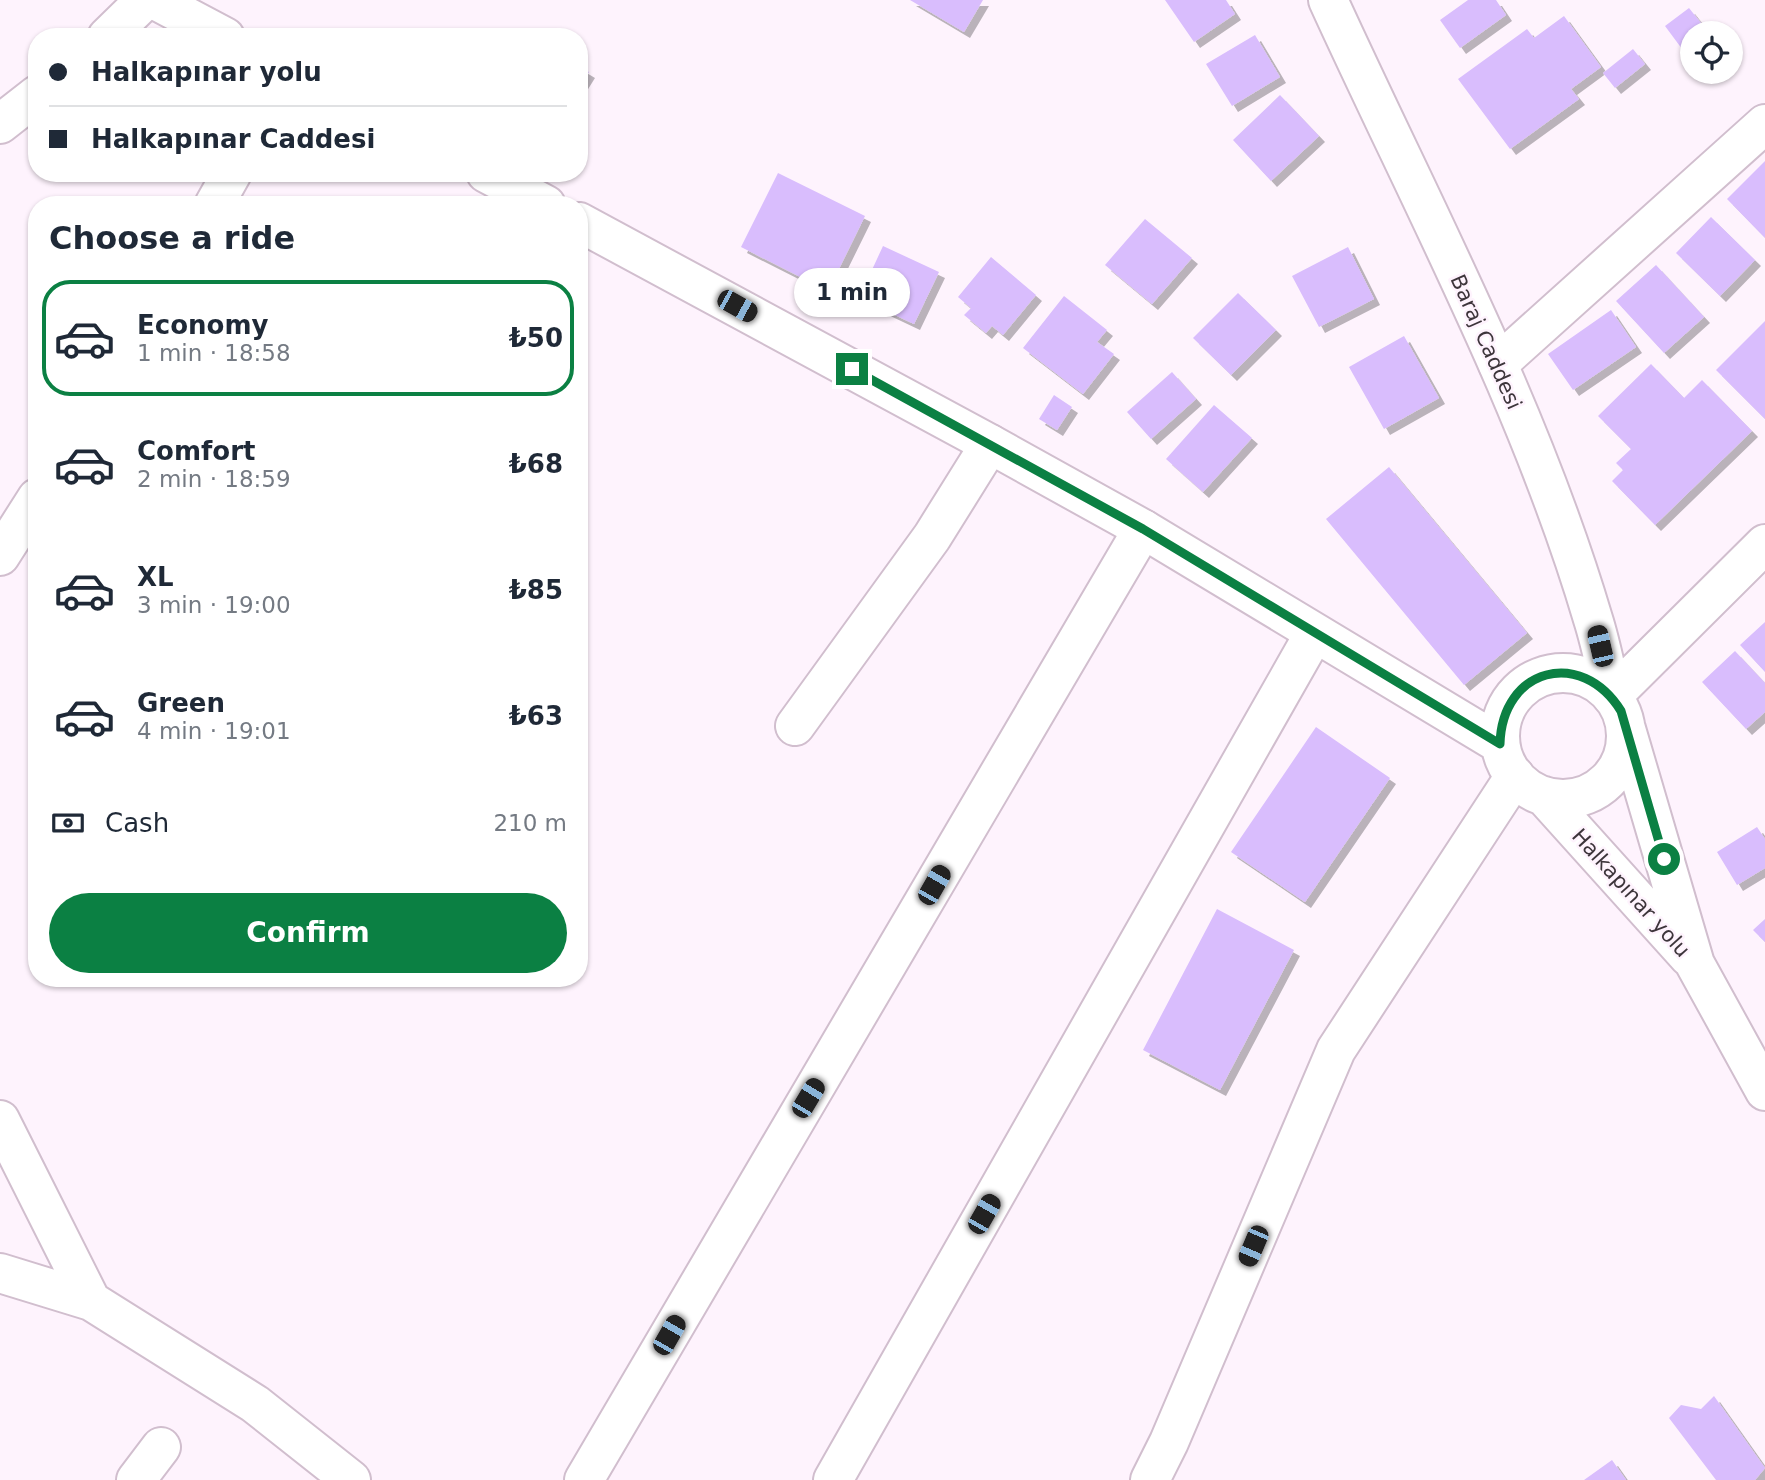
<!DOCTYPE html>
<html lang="en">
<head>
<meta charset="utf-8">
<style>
	:root { --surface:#fff; --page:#f2f2f3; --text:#1f2937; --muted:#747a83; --line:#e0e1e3; --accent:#0b8043 }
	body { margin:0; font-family:"DejaVu Sans",sans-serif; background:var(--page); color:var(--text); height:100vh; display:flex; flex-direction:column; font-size:26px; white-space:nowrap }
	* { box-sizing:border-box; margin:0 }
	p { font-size:23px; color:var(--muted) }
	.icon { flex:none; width:38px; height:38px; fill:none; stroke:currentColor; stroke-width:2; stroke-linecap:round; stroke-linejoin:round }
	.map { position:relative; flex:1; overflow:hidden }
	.sheet { position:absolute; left:28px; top:196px; width:560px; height:791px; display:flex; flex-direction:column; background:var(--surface); border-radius:28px; box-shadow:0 2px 5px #0004 }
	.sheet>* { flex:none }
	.guide { position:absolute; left:28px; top:28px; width:560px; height:154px; border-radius:28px; box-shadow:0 2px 5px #0004; display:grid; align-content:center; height:154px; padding:0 21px; background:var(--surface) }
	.controls { position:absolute; left:1680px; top:21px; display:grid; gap:14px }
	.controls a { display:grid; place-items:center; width:63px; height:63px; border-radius:50%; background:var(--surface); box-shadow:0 2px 5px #0004; font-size:35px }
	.end { position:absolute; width:32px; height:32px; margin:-16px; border:9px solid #0b8043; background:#fff; box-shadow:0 0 0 4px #fff }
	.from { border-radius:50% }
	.bubble { position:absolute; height:49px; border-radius:24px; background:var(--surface); box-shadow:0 2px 5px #0004; font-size:23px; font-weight:600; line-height:49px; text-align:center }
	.car { position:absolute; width:21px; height:42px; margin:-21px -10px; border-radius:9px; box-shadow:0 0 5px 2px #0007; background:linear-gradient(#222 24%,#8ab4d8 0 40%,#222 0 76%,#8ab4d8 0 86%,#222 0) }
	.guide b { display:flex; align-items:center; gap:24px; height:66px; font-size:26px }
	.guide b+b { border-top:2px solid var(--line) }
	.guide i { width:18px; height:18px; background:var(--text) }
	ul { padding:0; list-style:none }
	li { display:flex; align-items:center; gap:21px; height:116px; margin:0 14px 10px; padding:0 7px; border:4px solid transparent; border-radius:28px }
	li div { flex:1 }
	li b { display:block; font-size:26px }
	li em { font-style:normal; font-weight:600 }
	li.selected { border-color:var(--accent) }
	li>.icon { width:63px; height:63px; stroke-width:1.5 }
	h2 { padding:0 21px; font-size:32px; line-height:84px }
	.pay { display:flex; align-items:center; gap:18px; height:77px; padding:0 21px; font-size:26px }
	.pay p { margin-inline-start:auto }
	.button { display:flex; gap:14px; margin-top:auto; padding:14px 21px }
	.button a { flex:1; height:80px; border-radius:42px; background:var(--accent); color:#fff; font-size:28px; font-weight:600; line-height:80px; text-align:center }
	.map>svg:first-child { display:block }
</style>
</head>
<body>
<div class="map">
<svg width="1765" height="1480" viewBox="0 0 1765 1480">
	<defs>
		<filter id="shadow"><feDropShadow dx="6" dy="6" stdDeviation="0" flood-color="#0004"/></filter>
	</defs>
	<rect width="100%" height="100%" fill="#fef3fd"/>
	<path fill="#d9bdfd" filter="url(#shadow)" d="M910 0H983L964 32Z
		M1165 0H1226L1235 14 1194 42Z
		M1468 0H1496L1506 15 1460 48 1440 20Z
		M1689 8 1709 33H1692V48L1685 53 1665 26Z
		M1564 16 1601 67 1571 89 1579 99 1510 149 1458 79 1527 29 1534 38Z
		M519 30 531 37H515Z
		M1255 35 1280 77 1232 106 1206 64Z
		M1633 49 1645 64 1615 88 1603 73Z
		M579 66 589 72 579 88Z
		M1280 95 1319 136 1271 181 1233 140Z
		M1765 161V238L1727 199Z
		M778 173 865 216 828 291 741 247Z
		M1711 217 1755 260 1720 296 1676 253Z
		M1145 219 1192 258 1152 304 1105 265Z
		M883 246 939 272 914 324 859 298Z
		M1348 247 1374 299 1319 327 1292 276Z
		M991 257 1036 295 1003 335 992 326 986 333 964 315 971 308 958 297Z
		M1656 265 1704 317 1664 353 1616 301Z
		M1238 293 1276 330 1231 375 1193 338Z
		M1064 296 1107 330 1097 342 1114 354 1083 394 1023 348Z
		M1611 310 1636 347 1573 390 1548 354Z
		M1765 321V419L1716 370Z
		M1404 336 1439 398 1384 429 1349 367Z
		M1651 364 1684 398 1702 380 1752 431 1655 525 1612 481 1623 470 1616 463 1631 449 1598 416Z
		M1172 372 1196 399 1151 439 1127 412Z
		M1054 395 1072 407 1057 430 1039 419Z
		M1214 405 1252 438 1203 492 1166 459Z
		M1389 467 1527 633 1464 685 1326 519Z
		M1765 622V672L1740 645Z
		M1735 651 1765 683V712L1746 729 1702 682Z
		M1316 727 1390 778 1305 902 1231 852Z
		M1757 827 1765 839V868L1737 885 1717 852Z
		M1217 909 1294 950 1220 1090 1143 1050Z
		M1765 919V942L1753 930Z
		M1714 1396 1765 1468 1755 1480H1716L1669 1418 1681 1405 1701 1409Z
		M1612 1460 1626 1480H1584Z"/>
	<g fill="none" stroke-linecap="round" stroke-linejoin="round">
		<g stroke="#d1bece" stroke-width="42">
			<path id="street" d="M107 37 145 0
				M0 124 37 95
				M214 205 232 173
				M1498 364 1765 124
				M0 556 37 498
				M1612 696 1765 544
				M795 726 932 537 990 444
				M0 1120 91 1301 255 1404 351 1480
				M0 1273 91 1301
				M136 1480 161 1447
				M584 1480 1143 529
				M833 1480 1314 634
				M1150 1480 1169 1442 1336 1050 1515 776"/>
		</g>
		<g stroke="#d1bece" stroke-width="42">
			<path id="secondary" d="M155 0 225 37
				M1328 0C1421 204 1529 403 1593 619 1601 644 1606 671 1612 696
				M486 173 546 205
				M579 222 990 444 1143 529 1500 744
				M1500 736a63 63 0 1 1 126 0a63 63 0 1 1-126 0Z
				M1626 729 1695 964 1765 1091
				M1544 796 1689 957"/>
		</g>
		<use href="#street" stroke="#fff" stroke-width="38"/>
		<use href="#secondary" stroke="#fff" stroke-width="38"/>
	</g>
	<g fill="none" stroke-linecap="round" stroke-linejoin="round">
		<path stroke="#0b8043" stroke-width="9" d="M852 369 1143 529 1500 744C1502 668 1581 647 1621 711L1664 859"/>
	</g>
	<g text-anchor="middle" stroke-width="5" stroke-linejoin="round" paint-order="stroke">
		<g font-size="21" fill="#3d353b" stroke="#fef3fd">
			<text transform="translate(1486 342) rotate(66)" y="7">Baraj Caddesi</text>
			<text transform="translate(1631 893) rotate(48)" y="7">Halkapınar yolu</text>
		</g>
	</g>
</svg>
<div class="controls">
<a><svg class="icon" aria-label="locate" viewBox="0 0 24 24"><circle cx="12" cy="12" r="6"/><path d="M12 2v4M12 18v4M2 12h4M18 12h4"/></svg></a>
</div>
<i class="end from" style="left:1664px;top:859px"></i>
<i class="end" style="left:852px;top:369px"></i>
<div class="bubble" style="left:794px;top:268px;width:116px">1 min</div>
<i class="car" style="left:737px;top:306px;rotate:119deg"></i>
<i class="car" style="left:1600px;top:646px;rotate:347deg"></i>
<i class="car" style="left:934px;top:885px;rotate:30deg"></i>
<i class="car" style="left:808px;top:1098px;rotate:31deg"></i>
<i class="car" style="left:984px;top:1214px;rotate:30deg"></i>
<i class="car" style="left:1253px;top:1246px;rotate:203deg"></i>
<i class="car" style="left:669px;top:1335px;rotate:30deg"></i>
<div class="guide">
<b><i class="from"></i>Halkapınar yolu</b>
<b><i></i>Halkapınar Caddesi</b>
</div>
<section class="sheet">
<h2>Choose a ride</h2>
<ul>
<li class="selected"><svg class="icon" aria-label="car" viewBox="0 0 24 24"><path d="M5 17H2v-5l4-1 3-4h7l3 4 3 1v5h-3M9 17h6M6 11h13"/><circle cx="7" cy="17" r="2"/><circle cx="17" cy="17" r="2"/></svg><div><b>Economy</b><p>1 min · 18:58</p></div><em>₺50</em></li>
<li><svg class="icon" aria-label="car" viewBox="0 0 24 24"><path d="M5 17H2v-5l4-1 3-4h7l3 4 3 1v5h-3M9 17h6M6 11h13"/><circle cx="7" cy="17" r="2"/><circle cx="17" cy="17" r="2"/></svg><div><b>Comfort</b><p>2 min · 18:59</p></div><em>₺68</em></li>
<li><svg class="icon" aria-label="car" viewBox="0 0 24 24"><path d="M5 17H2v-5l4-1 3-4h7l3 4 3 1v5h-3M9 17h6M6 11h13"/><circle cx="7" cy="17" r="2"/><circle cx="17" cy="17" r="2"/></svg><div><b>XL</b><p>3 min · 19:00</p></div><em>₺85</em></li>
<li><svg class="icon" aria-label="car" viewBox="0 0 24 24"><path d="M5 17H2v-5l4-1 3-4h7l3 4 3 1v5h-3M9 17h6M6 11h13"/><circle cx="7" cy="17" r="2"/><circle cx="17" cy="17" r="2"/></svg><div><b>Green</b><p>4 min · 19:01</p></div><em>₺63</em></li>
</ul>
<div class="pay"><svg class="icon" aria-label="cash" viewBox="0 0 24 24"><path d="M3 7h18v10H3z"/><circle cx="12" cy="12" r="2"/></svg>Cash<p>210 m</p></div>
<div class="button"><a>Confirm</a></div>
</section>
</div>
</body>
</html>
